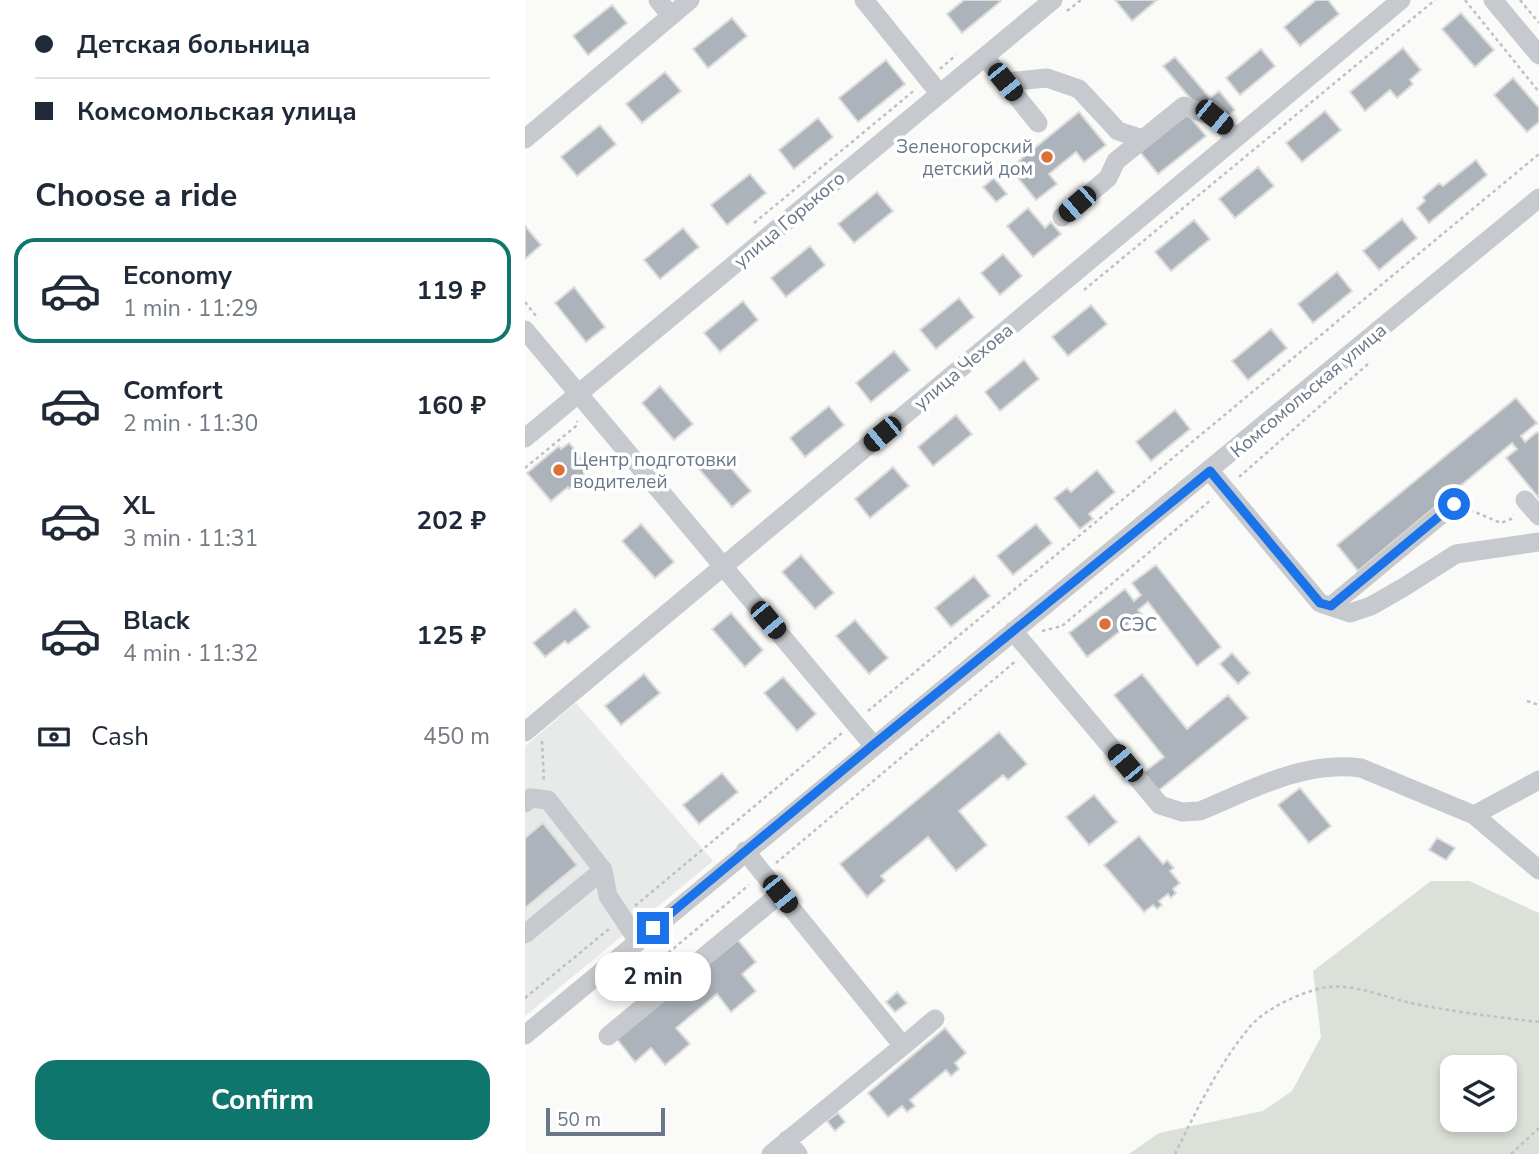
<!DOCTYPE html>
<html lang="en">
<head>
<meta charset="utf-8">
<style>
	:root { --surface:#fff; --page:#f6f6f7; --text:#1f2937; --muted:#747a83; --line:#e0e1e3; --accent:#0f766e }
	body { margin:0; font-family:"Nunito Sans",sans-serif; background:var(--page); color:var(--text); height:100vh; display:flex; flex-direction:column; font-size:26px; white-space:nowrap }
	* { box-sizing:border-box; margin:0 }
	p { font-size:23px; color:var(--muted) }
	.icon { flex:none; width:38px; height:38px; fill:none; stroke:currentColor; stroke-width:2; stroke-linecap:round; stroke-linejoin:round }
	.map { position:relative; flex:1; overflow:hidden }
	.details { display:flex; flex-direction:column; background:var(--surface); width:525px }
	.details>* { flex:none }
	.banner { display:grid; align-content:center; height:154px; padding:0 35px; background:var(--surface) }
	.fabs { position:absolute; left:915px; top:1055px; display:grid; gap:14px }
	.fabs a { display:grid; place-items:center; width:77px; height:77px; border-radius:14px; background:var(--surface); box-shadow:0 4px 10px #0003; font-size:35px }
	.scale { position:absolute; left:21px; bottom:18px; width:119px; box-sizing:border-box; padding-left:7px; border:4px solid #6a7788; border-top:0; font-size:19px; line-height:24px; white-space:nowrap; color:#6a7788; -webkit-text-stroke:5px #fff; paint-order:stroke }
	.end { position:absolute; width:32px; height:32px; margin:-16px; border:9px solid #1a73e8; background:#fff; box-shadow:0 0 0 4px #fff }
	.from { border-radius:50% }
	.bubble { position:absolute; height:49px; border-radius:21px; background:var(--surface); box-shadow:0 4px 10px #0003; font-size:23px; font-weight:700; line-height:49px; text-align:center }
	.car { position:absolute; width:21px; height:42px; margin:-21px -10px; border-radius:9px; box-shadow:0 0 5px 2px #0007; background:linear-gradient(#222 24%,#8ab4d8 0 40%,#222 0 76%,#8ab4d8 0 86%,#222 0) }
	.banner b { display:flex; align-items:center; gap:24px; height:66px; font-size:26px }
	.banner b+b { border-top:2px solid var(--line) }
	.banner i { width:18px; height:18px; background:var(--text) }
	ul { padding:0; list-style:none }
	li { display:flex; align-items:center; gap:21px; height:105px; margin:0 14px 10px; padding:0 21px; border:4px solid transparent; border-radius:21px }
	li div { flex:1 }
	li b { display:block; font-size:26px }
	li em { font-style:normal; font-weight:700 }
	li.current { border-color:var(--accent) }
	li>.icon { width:63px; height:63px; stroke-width:1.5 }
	h2 { padding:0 35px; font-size:32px; line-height:84px }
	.pay { display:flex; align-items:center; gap:18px; height:77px; padding:0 35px; font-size:26px }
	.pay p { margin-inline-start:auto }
	.primary-button { display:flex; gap:14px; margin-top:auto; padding:14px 35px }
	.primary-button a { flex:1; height:80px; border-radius:21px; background:var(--accent); color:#fff; font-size:28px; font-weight:700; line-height:80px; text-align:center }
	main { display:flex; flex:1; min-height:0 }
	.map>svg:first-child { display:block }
</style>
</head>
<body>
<main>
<section class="details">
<div class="banner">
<b><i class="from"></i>Детская больница</b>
<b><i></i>Комсомольская улица</b>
</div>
<h2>Choose a ride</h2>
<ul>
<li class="current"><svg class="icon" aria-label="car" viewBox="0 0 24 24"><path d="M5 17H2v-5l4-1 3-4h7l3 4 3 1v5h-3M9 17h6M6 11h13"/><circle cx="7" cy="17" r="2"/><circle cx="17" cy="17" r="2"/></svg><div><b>Economy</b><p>1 min · 11:29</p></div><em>119 ₽</em></li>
<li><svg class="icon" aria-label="car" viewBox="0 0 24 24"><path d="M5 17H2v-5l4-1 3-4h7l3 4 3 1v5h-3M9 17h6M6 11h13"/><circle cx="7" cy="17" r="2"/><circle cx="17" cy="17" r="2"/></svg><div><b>Comfort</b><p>2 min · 11:30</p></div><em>160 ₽</em></li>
<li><svg class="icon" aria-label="car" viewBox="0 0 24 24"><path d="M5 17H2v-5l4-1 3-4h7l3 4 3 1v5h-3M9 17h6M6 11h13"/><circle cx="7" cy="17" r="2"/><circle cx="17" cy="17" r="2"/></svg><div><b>XL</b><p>3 min · 11:31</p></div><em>202 ₽</em></li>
<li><svg class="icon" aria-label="car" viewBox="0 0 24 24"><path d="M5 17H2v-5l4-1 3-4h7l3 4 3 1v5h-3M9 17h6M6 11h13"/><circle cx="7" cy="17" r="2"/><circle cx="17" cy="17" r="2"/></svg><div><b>Black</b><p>4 min · 11:32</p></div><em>125 ₽</em></li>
</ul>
<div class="pay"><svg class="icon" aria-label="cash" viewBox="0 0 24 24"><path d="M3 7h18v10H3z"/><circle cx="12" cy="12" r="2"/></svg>Cash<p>450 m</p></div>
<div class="primary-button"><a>Confirm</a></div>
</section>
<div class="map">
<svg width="1014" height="1154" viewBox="0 0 1014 1154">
	<rect width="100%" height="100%" fill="#fafaf8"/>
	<path fill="#e8e9e9" d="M51 703 188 861 0 1016V746Z"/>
	<path fill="#dbe1d9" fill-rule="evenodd" d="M906 881H944L1014 913V1154H604L634 1133 738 1111 767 1091 796 1037 788 971ZM928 1068H980V1120H928Z"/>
	<path fill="#adb3ba" stroke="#dcdcda" stroke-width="2" d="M439 0H475L476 1 437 33 422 14Z
		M590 0H632L607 21Z
		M791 0H803L814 14 775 46 759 27Z
		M87 5 102 23 63 55 48 36Z
		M936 13 969 50 950 67 917 29Z
		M207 18 222 36 183 68 168 49Z
		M878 48 896 70 885 80 888 84 872 98 865 90 840 111 825 92Z
		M736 49 750 66 715 95 701 78Z
		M650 57 685 98 694 91 710 110 700 119 686 101 675 110 638 66Z
		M361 60 380 84 333 122 314 98Z
		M140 72 156 91 117 123 101 104Z
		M988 78 1014 108V122L1002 132 969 95Z
		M800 111 816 130 777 162 761 143Z
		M554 112 581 145 559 162 551 152 524 174 532 184 511 200 485 168Z
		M663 114 681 136 633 174 615 152Z
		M293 118 308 137 269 169 254 150Z
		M75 125 91 144 52 176 36 157Z
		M951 160 962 175 904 223 892 208 900 201 898 197 914 183 918 186Z
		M733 167 749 186 710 218 694 199Z
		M225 174 241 193 202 225 186 205Z
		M469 178 482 194 471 202 458 187Z
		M352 192 368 211 329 243 313 224Z
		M503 208 520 228 526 222 536 234 508 257 482 226Z
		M877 219 892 238 854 270 838 251Z
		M669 220 685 239 646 271 630 252Z
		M0 226 16 245 0 259Z
		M158 228 174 247 135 279 119 260Z
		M285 246 300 265 261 297 246 278Z
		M478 254 497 276 475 295 456 273Z
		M812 272 827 291 788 323 773 304Z
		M49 287 80 327 61 342 30 303Z
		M434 298 449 317 411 349 395 330Z
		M218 301 233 320 195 352 179 333Z
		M566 305 582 324 543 356 527 337Z
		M746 329 762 348 723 380 707 361Z
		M369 351 385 370 346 402 331 383Z
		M499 360 514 379 475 411 460 392Z
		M135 386 168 424 149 440 117 403Z
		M991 398 1012 423 996 436 1000 442 1012 432 1014 434V498L981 458 992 449 987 443 833 571 812 545Z
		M304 406 319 425 280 457 265 438Z
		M650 410 665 429 626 461 611 442Z
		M431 415 447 434 408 466 393 447Z
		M44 443 66 468 48 483 50 485 44 489 43 487 26 501 2 473 34 446 36 449Z
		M193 453 226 491 207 507 174 469Z
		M368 467 384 486 345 518 330 499Z
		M572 470 590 492 564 514 568 519 555 529 529 498 542 488 546 492Z
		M116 524 149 562 130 578 97 541Z
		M511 524 527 543 488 575 472 556Z
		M276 555 309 593 290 609 257 572Z
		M631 565 696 647 672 666 623 602 613 610 617 614 562 657 544 633 600 589 609 601 616 595 607 583Z
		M449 576 465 596 426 627 410 608Z
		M50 609 65 627 43 644 40 641 20 657 8 643Z
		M206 613 238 650 220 667 187 629Z
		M330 620 363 658 344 674 311 636Z
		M707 653 725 673 713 684 695 664Z
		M119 674 135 693 96 725 80 706Z
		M617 674 662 729 703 695 723 718 633 791 618 773 639 757 589 695Z
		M258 677 291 714 272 731 239 693Z
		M474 732 502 764 483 780 478 775 434 811 462 845 431 871 403 837 356 876 360 881 342 897 315 864Z
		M197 773 213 792 174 824 158 805Z
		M775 788 806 826 784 843 753 805Z
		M569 795 592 822 564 845 541 817Z
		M18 823 52 865 0 908V838Z
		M614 836 638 864 642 860 649 868 645 871 655 883 648 889 651 893 646 898 643 894 634 901 637 905 632 909 628 905 619 912 579 865Z
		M912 838 930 848 921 860 904 850Z
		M213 940 231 962 217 974 231 991 206 1012 192 994 151 1028 165 1044 140 1065 126 1048 110 1062 92 1039Z
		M372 992 382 1003 370 1012 361 1002Z
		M420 1028 441 1053 430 1063 434 1069 426 1076 421 1070 385 1100 390 1106 382 1112 377 1106 363 1117 343 1093Z
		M313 1113 320 1122 310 1131 302 1121Z"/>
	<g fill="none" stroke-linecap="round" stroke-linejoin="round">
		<path stroke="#bec0c3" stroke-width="2.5" stroke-dasharray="3.5 3.5" stroke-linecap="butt" d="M940 0 1014 92
			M995 0 1014 23
			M542 11 556 0
			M415 69 431 55
			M229 223 391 89
			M559 290 910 0
			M0 302 11 316
			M0 468 51 426 52 421
			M714 477 843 364
			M945 510 976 523 986 519 989 515
			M517 631 537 626 687 499
			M1002 701 1014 705
			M343 711 1014 154
			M17 741 19 783
			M251 863 492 660
			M110 906 317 733
			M111 980 224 885
			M0 998 84 929
			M650 1154C671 1111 693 1066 723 1029 739 1009 772 994 797 988 827 982 858 997 886 1003 929 1012 971 1017 1014 1022
			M986 1154 1014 1128"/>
		<path stroke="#c6c9cd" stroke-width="19" d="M133 0 146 16
			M339 0 415 94
			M968 0 1014 55
			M460 57 513 123
			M480 82 522 78 554 89 593 131 618 139
			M0 139 165 0
			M537 217 583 178 591 161 659 106 689 117 711 138
			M0 330 348 745
			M0 438 528 0
			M685 471 795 603 825 613 846 606 879 587 931 554 1014 542
			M1000 500 1014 516
			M806 606 929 504
			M488 631 635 805 657 812 675 811C726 790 779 760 836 768L949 815 1014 870
			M0 732 876 0
			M0 803 5 798 23 800 78 870 83 896 113 941
			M949 815 1014 780
			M220 851 378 1046 246 1154
			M0 934 78 870
			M0 1035C337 754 676 477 1014 198
			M83 1036 255 894
			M378 1046 410 1019
			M262 1140 273 1154"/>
	</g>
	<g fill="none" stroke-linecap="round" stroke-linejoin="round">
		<path stroke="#1a73e8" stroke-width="9" d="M128 928 348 745 685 471 795 603 806 606 929 504"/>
	</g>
	<g fill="#dc7036" stroke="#fff" stroke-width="2.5">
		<circle cx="522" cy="157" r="7"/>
		<circle cx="34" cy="470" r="7"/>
		<circle cx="580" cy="624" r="7"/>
	</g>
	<g text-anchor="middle" stroke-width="7" stroke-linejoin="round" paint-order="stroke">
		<g font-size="19" fill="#6a7788" stroke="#fff" text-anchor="start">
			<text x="508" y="153" text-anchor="end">Зеленогорский<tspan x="508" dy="22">детский дом</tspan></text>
			<text x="48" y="466">Центр подготовки<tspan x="48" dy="22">водителей</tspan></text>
			<text x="594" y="631">СЭС</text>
		</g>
		<g font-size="19" fill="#6a7788" stroke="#fff">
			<text transform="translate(264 219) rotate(-40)" y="7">улица Горького</text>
			<text transform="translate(438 366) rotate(-40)" y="7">улица Чехова</text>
			<text transform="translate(783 390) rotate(-40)" y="7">Комсомольская улица</text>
		</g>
	</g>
</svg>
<div class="fabs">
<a><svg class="icon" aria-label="layers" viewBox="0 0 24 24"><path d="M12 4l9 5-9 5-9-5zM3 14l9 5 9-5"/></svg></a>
</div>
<div class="scale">50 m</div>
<i class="end from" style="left:929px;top:504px"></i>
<i class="end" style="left:128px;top:928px"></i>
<div class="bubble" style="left:70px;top:952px;width:116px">2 min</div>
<i class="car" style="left:480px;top:82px;rotate:141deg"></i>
<i class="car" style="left:689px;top:117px;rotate:129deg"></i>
<i class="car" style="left:552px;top:204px;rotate:229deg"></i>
<i class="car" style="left:357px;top:434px;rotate:230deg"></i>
<i class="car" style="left:243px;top:620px;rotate:140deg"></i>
<i class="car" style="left:600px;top:763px;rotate:320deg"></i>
<i class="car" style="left:255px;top:894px;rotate:141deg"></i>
</div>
</main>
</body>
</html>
